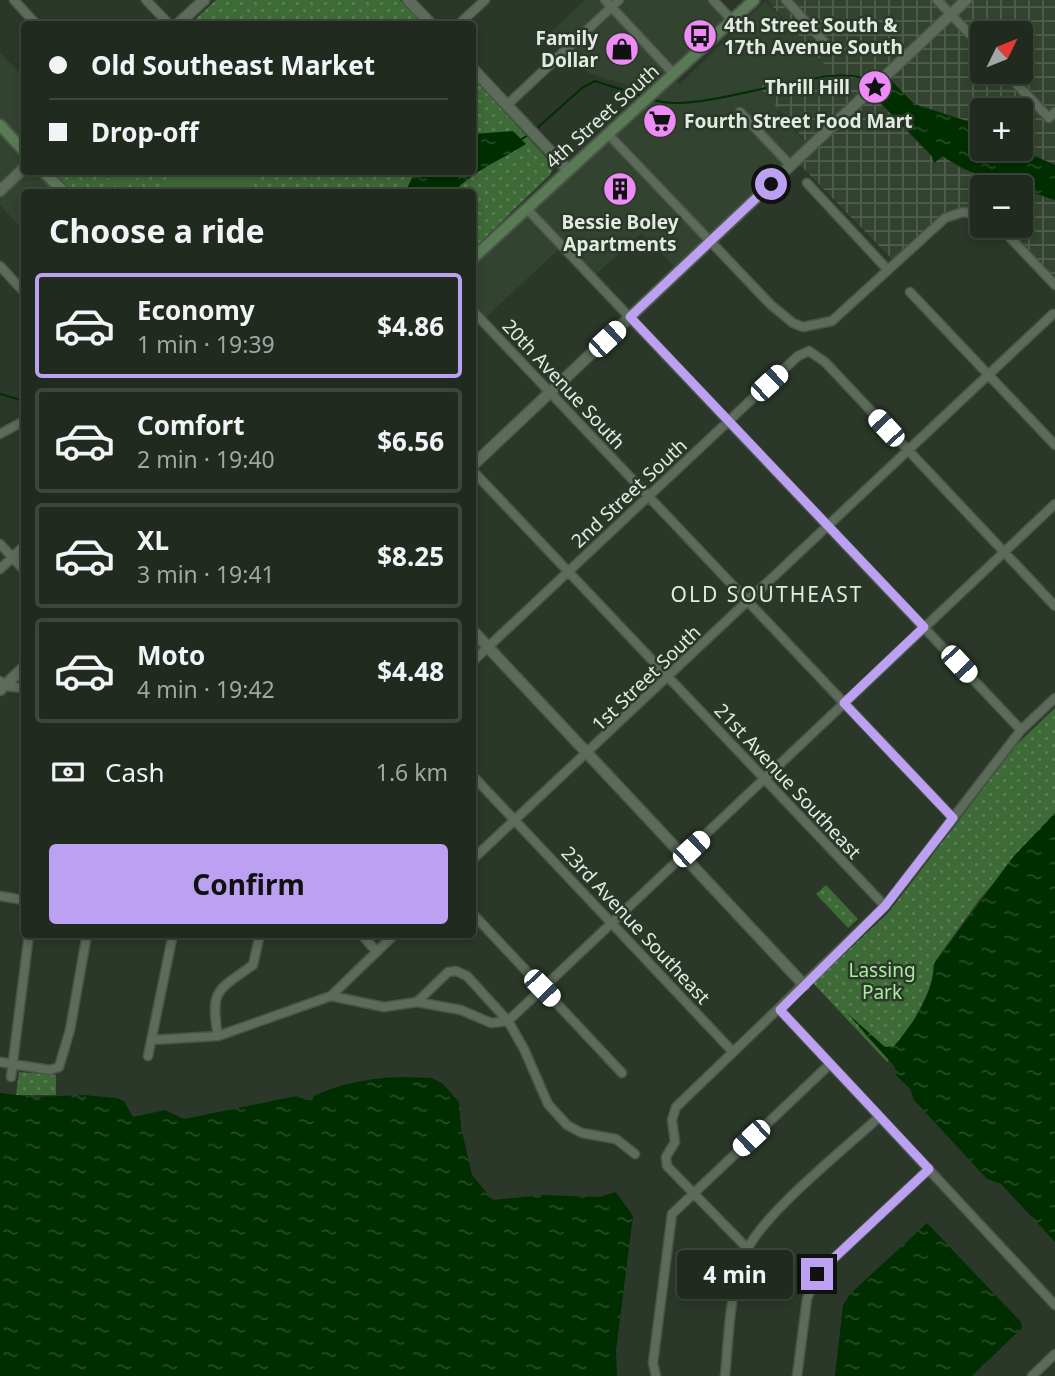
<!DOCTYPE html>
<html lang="en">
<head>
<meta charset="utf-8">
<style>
	:root { --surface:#202a1f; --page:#2d362c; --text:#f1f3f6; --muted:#a2a7a4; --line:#3d463d; --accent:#bca0f2 }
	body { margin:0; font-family:"Noto Sans",sans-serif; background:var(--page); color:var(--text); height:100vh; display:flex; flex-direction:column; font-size:26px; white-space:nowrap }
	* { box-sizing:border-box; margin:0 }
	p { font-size:23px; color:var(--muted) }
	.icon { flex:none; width:38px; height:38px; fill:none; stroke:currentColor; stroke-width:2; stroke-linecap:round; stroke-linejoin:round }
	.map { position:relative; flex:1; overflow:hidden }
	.drawer { position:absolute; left:21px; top:189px; width:455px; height:749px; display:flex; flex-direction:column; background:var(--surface); border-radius:7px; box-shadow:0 4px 10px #0003,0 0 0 2px var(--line) }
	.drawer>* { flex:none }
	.guide { position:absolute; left:21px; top:21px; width:455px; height:154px; border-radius:7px; box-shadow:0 4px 10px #0003,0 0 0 2px var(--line); display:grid; align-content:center; height:154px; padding:0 28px; background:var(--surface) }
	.needle { width:46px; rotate:47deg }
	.buttons { position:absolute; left:970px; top:21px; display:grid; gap:14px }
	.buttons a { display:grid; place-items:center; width:63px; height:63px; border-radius:7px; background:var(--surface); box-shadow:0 4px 10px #0003,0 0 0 2px var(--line); font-size:35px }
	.end { position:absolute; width:32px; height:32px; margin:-16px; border:9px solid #bca0f2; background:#111; box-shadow:0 0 0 4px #111 }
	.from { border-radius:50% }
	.bubble { position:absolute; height:49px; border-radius:7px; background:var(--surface); box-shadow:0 4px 10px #0003,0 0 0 2px var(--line); font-size:23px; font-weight:700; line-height:49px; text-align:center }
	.car { position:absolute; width:21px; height:42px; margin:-21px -10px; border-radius:9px; box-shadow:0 0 5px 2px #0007; background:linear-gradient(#fff 24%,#345 0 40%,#fff 0 76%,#345 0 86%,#fff 0) }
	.guide b { display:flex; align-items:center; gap:24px; height:66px; font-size:26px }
	.guide b+b { border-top:2px solid var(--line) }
	.guide i { width:18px; height:18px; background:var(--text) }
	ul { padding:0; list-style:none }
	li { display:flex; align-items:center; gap:21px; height:105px; margin:0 14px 10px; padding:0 14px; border:4px solid var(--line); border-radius:7px }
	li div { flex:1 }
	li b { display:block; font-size:26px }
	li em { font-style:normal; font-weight:700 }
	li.active { border-color:var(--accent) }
	li>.icon { width:63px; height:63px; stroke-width:1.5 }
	h2 { padding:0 28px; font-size:32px; line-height:84px }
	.pay { display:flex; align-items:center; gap:18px; height:77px; padding:0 28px; font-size:26px }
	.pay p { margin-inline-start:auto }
	.primary-button { display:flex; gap:14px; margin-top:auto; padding:14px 28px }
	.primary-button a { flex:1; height:80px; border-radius:7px; background:var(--accent); color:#111; font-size:28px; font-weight:700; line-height:80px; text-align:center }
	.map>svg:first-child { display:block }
</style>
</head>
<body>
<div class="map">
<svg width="1055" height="1376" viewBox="0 0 1055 1376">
	<defs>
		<pattern id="industrial-grid" width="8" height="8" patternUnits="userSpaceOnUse" patternTransform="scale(1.75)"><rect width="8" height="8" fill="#32432f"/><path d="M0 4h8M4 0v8" fill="none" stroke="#4f5e4d"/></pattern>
		<pattern id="park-dots" width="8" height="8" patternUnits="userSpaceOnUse" patternTransform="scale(1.75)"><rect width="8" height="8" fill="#3e6a37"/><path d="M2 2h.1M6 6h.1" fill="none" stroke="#5a7f54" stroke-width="1.8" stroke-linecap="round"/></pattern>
		<pattern id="water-ripples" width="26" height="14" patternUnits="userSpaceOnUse" patternTransform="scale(1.75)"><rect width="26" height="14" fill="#012e00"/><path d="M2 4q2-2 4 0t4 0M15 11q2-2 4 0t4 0" fill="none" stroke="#264c25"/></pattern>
	</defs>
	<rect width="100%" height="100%" fill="#2b3829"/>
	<path fill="#32432f" d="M585 0H600L607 7 564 47 550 33Z
		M610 0H708L727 20 675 69Z
		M765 1 834 74 777 112 807 144 711 236 614 135 658 95 588 73 568 52 611 12 680 84Z
		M0 53 24 77V145L0 120Z
		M0 130 24 156V164L0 187Z
		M608 140 706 242 676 269 642 233 595 275 532 209Z
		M26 172H38L57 192H24V231L0 205V196Z
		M527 214 560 248 485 318 473 305V263Z"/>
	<path fill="url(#industrial-grid)" fill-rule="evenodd" d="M767 0H1055V165L1019 149 1020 110H982V126L914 104 895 85 865 97 873 105 878 101 932 157 934 163 942 156 962 169 1019 187H982V219L963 216 947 221 898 265 799 164 813 150 759 86 833 74ZM982 33H1020V72H982Z
		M1020 188 1055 200V292L993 226H1020Z"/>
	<path fill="url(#park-dots)" d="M216 0H400L423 24H190Z
		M473 78 554 166 550 175 473 249 472 192H73L53 172H472Z
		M1055 708V813L979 900 934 963 933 982 914 1020 894 1047H885L862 1031 889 1060 887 1062 813 983 888 913 1017 744Z
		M826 885 858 919 848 928 816 894Z
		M19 1072 56 1075V1095H16Z"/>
	<path fill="#3e6a37" d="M102 172H144L121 192Z
		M178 172H249L256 179 242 192H156Z"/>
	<path fill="url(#water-ripples)" d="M887 76 914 104 982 126V149H1019L1055 165V200C1037 196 1020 183 1003 181 981 178 962 169 943 156L934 163 932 156 870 92Z
		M513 131 526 144C501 160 474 170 454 192H405L415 172H472L473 134Z
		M1055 813V1242L1001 1184 987 1179 914 1100 910 1089 896 1075 895 1067 847 1013 885 1047 894 1046C914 1024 933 993 934 964L1013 857Z
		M401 1077 432 1078 442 1083 459 1102 461 1127 472 1175 493 1200 544 1195 599 1197 616 1192 633 1216 616 1351 617 1376H0V1093L32 1097 84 1095 116 1098 124 1101 133 1117 165 1110 184 1119 296 1096 307 1100C334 1084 370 1078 401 1077Z
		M927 1223 1021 1322 1022 1328 972 1376H835L843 1305 851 1293Z"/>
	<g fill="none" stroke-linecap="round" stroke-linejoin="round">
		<path stroke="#012e00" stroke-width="2" d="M654 100C707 117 841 53 873 84
			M535 130 582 88 595 81 642 96
			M520 140 530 134
			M0 394 24 401"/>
		<g stroke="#4a5448" stroke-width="11">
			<path id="minor" d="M14 0 36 24
				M146 0 169 24
				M605 0 674 74
				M713 0 732 20
				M786 0 827 45
				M937 0 982 47
				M459 24 485 0
				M1005 72 1049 118 1055 112
				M507 105 619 0
				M740 112 791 166
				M609 135 771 305 793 323 803 327 832 321 945 218 963 212 982 215
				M807 183 888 270
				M527 209 1021 730
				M999 226 1055 285
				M0 266 24 292
				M910 292 1055 445
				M472 310 953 818
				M0 434 24 421
				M472 470 885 906
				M0 544 24 570
				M0 569 24 546
				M472 662 768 384 798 356 809 351 825 362 1055 606
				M0 681 4 686 24 688
				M472 775 733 1052
				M472 860 1053 314
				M0 896 24 900
				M472 913 622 1073
				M361 934 377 952
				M331 996 384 1007 417 1002 461 1010 491 1023 508 1021
				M417 1002 448 972 456 971 467 976 508 1021 524 1049 548 1104 567 1125 582 1133 616 1139 635 1154
				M780 1010 1055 1305
				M508 1021 1055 504
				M218 1036C210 989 217 991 253 965L260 934
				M151 1040 218 1036 331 996 395 934
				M148 1056 173 934
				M0 1062 50 1070 59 1067 70 1030 87 934
				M11 1077 29 934
				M748 1249 667 1166 666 1157 675 1142 672 1120 676 1107 885 906 1021 730 1055 698
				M656 1376 653 1363 672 1214 830 1064
				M725 1376C729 1335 729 1288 747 1250 765 1212 846 1148 879 1117
				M797 1376 807 1299 817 1274 929 1169
				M1032 1376 1055 1354"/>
		</g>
		<g stroke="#4a5448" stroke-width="13">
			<path id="tertiary" d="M408 0 431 24
				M178 24 204 0
				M472 68 568 170
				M0 191 24 168
				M472 466 966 0
				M472 630 804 985
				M0 690 24 667"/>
		</g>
		<g stroke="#4a5448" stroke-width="14">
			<path id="secondary" d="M0 125 24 151
				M44 172 64 192
				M472 259 754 0"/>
		</g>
		<use href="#minor" stroke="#5c6b5a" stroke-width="8"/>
		<use href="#tertiary" stroke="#5c6b5a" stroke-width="10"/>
		<use href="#secondary" stroke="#5a7a56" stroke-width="10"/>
	</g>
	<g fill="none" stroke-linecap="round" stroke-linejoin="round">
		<path stroke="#bca0f2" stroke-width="9" d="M771 184 630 317 924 627 844 703 953 818 885 906 780 1010 929 1169 817 1274"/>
	</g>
	<defs>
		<g id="bus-disc" transform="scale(1.75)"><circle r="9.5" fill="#ef8bf7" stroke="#2b3829"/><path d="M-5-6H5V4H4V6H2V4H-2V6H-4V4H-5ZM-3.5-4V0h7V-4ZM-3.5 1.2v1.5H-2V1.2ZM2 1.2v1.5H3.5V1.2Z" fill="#111"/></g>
		<g id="shop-disc" transform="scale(1.75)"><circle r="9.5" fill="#ef8bf7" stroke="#2b3829"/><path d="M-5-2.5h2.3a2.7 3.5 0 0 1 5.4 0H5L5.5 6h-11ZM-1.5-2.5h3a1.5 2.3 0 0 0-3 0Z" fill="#111"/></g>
		<g id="sight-disc" transform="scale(1.75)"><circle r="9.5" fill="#ef8bf7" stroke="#2b3829"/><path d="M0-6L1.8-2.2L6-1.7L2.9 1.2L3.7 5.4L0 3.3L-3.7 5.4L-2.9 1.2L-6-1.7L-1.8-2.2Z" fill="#111"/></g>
		<g id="supermarket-disc" transform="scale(1.75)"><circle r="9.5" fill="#ef8bf7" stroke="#2b3829"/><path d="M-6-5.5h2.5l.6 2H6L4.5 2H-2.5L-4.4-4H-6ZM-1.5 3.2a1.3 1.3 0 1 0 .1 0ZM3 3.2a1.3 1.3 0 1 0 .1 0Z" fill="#111"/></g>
		<g id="building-disc" transform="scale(1.75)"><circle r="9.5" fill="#ef8bf7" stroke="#2b3829"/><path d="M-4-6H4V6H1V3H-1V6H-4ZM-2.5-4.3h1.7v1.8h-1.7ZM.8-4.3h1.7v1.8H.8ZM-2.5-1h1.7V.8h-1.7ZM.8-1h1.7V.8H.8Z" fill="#111"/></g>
	</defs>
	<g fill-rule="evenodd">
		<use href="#bus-disc" x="700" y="36"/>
		<use href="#shop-disc" x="622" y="49"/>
		<use href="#sight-disc" x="875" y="87"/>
		<use href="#supermarket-disc" x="660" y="121"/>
		<use href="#building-disc" x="620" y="189"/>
	</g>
	<g text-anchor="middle" stroke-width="5" stroke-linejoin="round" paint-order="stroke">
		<g font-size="19" font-weight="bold" fill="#e2ebe1" stroke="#2b3829" text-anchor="start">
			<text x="724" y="32">4th Street South &amp;<tspan x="724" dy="22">17th Avenue South</tspan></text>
			<text x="598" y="45" text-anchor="end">Family<tspan x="598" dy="22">Dollar</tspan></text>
			<text x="850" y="94" text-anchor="end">Thrill Hill</text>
			<text x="684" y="128">Fourth Street Food Mart</text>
			<text x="620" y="229" text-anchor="middle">Bessie Boley<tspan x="620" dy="22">Apartments</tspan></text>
		</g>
		<g font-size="19" fill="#e2ebe1" stroke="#2b3829">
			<text transform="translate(602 116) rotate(-42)" y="7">4th Street South</text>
			<text transform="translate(564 384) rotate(47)" y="7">20th Avenue South</text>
			<text transform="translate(629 493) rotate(-43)" y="7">2nd Street South</text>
			<text transform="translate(646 678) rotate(-44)" y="7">1st Street South</text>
			<text transform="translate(788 781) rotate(47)" y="7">21st Avenue Southeast</text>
			<text transform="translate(636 925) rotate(47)" y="7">23rd Avenue Southeast</text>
		</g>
		<g font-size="19" fill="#aaeca0" stroke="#2b3829">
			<text x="882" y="977">Lassing<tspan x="882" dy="22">Park</tspan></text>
		</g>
		<g font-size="21" letter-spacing="2" fill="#e2ebe1" stroke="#2b3829">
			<text x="767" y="602">OLD SOUTHEAST</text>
		</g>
	</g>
</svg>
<div class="buttons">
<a><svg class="needle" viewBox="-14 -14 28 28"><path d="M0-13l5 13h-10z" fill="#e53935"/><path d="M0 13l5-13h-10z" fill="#a2a7a4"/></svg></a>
<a>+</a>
<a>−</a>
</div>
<i class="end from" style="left:771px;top:184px"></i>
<i class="end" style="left:817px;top:1274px"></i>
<div class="bubble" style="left:677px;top:1250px;width:116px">4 min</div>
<i class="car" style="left:607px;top:339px;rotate:47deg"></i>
<i class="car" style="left:769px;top:383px;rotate:47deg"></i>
<i class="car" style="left:886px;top:428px;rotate:317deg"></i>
<i class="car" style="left:959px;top:664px;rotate:137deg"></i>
<i class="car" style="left:691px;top:849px;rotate:47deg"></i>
<i class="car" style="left:542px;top:988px;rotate:136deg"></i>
<i class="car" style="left:751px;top:1138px;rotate:227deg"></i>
<div class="guide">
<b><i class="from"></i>Old Southeast Market</b>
<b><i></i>Drop-off</b>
</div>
<section class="drawer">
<h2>Choose a ride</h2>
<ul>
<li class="active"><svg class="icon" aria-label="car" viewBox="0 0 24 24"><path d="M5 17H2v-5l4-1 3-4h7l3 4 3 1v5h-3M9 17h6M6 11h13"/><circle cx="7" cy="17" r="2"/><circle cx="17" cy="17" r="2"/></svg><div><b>Economy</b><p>1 min · 19:39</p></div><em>$4.86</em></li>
<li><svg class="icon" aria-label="car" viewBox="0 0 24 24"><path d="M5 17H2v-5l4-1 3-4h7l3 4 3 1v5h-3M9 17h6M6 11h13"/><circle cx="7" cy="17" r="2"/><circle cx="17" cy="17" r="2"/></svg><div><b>Comfort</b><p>2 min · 19:40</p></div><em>$6.56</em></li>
<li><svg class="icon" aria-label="car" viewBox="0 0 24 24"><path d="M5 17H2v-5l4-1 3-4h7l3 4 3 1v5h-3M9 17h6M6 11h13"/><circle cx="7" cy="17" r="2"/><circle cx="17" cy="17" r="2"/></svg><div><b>XL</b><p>3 min · 19:41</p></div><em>$8.25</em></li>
<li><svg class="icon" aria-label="car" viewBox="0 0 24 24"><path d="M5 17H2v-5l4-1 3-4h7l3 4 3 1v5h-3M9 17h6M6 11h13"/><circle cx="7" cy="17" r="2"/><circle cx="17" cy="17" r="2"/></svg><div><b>Moto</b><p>4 min · 19:42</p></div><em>$4.48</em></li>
</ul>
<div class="pay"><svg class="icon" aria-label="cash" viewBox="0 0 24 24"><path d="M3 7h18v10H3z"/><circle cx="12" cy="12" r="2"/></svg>Cash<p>1.6 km</p></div>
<div class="primary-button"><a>Confirm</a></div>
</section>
</div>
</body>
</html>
